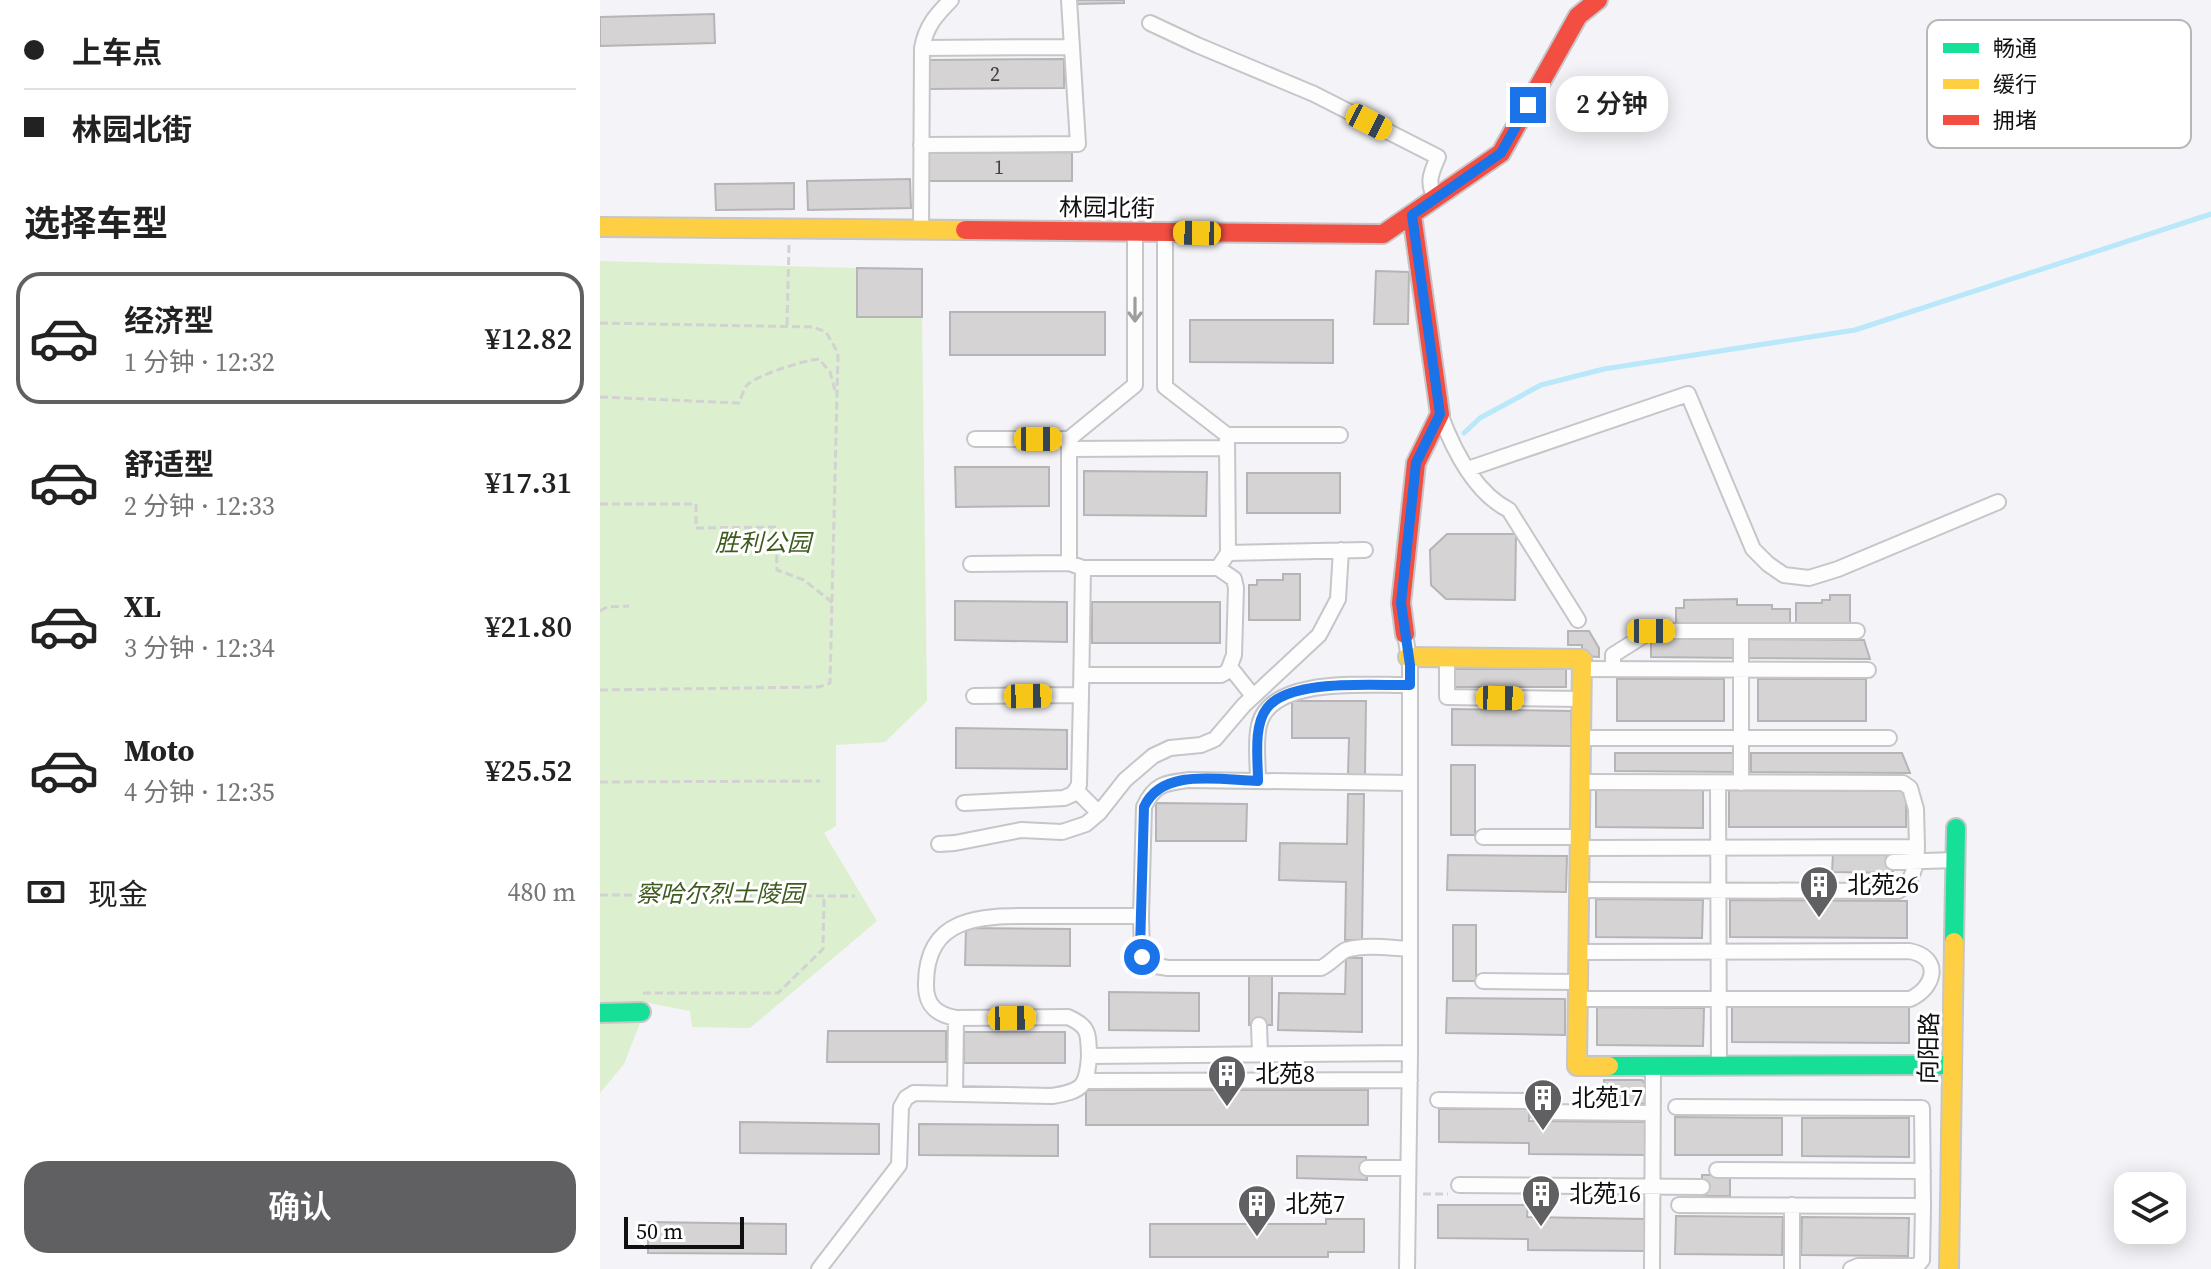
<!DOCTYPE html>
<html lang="zh">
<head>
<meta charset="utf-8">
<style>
	:root { --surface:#fff; --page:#f6f6f6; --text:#222; --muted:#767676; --line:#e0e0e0; --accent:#605f62 }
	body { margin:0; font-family:"Source Serif 4","Noto Sans SC",serif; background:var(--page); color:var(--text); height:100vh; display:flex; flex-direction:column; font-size:30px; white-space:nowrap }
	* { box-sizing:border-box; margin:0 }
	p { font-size:26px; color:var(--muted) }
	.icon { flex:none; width:44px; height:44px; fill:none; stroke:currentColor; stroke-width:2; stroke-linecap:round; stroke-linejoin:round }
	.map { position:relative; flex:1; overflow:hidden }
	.side { display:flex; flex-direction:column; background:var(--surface); width:600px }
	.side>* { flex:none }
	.banner { display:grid; align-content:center; height:176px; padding:0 24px; background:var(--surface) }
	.tools { position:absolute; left:1514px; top:1172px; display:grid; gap:16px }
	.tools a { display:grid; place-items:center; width:72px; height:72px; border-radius:16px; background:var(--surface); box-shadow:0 4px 20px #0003; font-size:40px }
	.scale { position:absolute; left:24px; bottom:20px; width:120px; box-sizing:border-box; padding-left:8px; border:4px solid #100f11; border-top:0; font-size:22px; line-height:28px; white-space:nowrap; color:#100f11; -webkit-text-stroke:6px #fff; paint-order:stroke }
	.end { position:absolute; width:36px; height:36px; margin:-18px; border:10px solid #1a73e8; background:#fff; box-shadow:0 0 0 4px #fff }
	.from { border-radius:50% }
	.bubble { position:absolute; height:56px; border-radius:24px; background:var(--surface); box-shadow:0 4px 20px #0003; font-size:26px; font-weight:600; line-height:56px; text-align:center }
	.car { position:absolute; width:24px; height:48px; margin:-24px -12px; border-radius:10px; box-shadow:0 0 6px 2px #0007; background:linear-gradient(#f5c518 24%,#345 0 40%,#f5c518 0 76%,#345 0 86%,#f5c518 0) }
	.banner b { display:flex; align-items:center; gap:28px; height:76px; font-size:30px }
	.banner b+b { border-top:2px solid var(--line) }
	.banner i { width:20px; height:20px; background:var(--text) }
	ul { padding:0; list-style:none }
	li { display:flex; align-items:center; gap:24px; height:132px; margin:0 16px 12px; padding:0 8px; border:4px solid transparent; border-radius:24px }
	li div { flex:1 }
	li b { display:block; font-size:30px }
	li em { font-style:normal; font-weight:600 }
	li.active { border-color:var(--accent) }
	li>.icon { width:72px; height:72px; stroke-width:1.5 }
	h2 { padding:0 24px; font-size:36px; line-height:96px }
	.pay { display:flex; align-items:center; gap:20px; height:88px; padding:0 24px; font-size:30px }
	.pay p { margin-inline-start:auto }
	.cta { display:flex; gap:16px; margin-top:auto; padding:16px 24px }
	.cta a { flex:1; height:92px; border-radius:24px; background:var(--accent); color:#fff; font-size:32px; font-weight:600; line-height:92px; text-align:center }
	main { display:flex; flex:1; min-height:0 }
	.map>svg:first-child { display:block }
</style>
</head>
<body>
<main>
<section class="side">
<div class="banner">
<b><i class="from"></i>上车点</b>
<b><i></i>林园北街</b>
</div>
<h2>选择车型</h2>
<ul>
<li class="active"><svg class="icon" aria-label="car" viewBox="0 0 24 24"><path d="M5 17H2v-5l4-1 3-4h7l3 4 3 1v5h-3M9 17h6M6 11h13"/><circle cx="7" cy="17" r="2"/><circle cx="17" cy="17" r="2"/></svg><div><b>经济型</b><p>1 分钟 · 12:32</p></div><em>¥12.82</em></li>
<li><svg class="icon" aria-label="car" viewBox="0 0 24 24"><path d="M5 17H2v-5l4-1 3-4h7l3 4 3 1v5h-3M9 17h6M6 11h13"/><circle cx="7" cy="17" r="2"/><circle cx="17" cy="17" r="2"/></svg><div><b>舒适型</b><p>2 分钟 · 12:33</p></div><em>¥17.31</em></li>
<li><svg class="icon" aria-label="car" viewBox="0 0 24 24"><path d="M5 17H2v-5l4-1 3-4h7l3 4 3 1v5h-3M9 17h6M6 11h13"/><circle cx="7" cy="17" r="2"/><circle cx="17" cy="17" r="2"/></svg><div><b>XL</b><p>3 分钟 · 12:34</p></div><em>¥21.80</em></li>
<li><svg class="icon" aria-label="car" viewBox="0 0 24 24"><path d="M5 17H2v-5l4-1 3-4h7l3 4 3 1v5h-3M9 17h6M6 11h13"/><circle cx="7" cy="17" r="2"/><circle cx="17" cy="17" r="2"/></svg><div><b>Moto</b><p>4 分钟 · 12:35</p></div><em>¥25.52</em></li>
</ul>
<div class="pay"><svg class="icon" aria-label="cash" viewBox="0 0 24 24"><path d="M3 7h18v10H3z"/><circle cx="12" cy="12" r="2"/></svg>现金<p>480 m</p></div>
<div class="cta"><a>确认</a></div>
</section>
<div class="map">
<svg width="1611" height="1269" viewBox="0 0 1611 1269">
	<rect width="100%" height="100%" fill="#f4f3f7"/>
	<path fill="#dcefce" d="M0 261 257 268V317L322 318 327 701 285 742 236 745V826L224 833 277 921 150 1028 92 1027 90 1011 48 1003 24 1064 0 1093Z"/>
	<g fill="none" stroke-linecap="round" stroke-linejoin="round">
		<path stroke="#b8e8f9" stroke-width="5" d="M864 433 880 418 941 385 1004 369 1255 330 1611 214"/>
	</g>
	<path fill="#d5d3d4" stroke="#b6b4b6" stroke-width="2" d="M476 0H524V3L476 4Z
		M114 14 115 43 0 46V17Z
		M464 59V88L327 89V60Z
		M472 152V181H327V153Z
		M310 179 311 208 208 210 207 181Z
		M194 183V209L116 210 115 184Z
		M257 268 322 269V317H257Z
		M776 271 809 272 808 324H774Z
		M350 312H505V355H350Z
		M590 320H733V363L590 362Z
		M355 467H449V506L356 507Z
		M484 471 607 472 606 516 484 515Z
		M647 473H740V513H647Z
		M847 534H916L915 600 846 599 831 585 830 550Z
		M683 574H700V620H649V585H657V580H683Z
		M1230 595H1250V627H1196V603H1222V600H1230Z
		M1137 599V605H1172V609H1190V624L1076 625V608H1084V600Z
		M355 601 467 602V642L355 640Z
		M492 602H620V643H492Z
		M968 631H989L999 648V657L982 656V645H968Z
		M1051 639H1139V658L1051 657Z
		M1145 639 1264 640 1270 659 1145 658Z
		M851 669H966V687H851Z
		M1017 679H1124V721H1017Z
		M1158 679H1266V721H1158Z
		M692 701H766L765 775H748L749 738H692Z
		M852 709 971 711V746L852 745Z
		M356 728 467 730V769L356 768Z
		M1015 753H1137V772L1015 771Z
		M1151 753H1302L1310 773 1151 772Z
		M851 765H875V835H851Z
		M996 789 1103 790V828L996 827Z
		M1129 790 1306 791V827H1129Z
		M748 794H764L762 940H745L746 882 679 880 680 843 747 844Z
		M556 803 647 804 646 841H556Z
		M1233 853H1293V873L1232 872Z
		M848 855 967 856 966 892 847 890Z
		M996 899 1103 900 1102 938 996 937Z
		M1130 900 1307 901V938L1130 937Z
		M853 925H876V981H853Z
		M366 928 470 929V966L365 965Z
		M746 958H762V1032L678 1030 679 993 745 994Z
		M649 973H672V1025H649Z
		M509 992 599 993V1031L509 1030Z
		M847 998 965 999V1035L846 1033Z
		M1132 1005 1309 1006V1043L1132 1042Z
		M997 1007 1104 1008 1103 1046 997 1045Z
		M228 1031H346V1062H227Z
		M364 1032H465V1063H364Z
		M1004 1080H1042L1048 1087 1049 1104 1004 1103Z
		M486 1090H768V1125H486Z
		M839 1109H929V1121L1047 1122V1155L929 1154V1143L839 1142Z
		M1075 1117 1182 1118V1155H1075Z
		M1202 1118H1309V1157L1202 1156Z
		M140 1122 279 1124V1154L140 1153Z
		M319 1124 458 1125V1156L319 1155Z
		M697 1156 766 1157 767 1180 697 1178Z
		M1102 1175H1130V1196H1102Z
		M838 1205H928L927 1217 1045 1219V1251L928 1250V1239L838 1238Z
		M1076 1216 1183 1217 1182 1255 1075 1254Z
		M1202 1217 1309 1218 1308 1256 1201 1255Z
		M726 1219H764V1252H728V1257H550V1224H726Z
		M48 1222 186 1224V1254L48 1253Z"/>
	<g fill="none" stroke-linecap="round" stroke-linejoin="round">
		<g stroke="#c6c6c9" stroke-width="18">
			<path id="street" d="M550 23 597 45 714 94 838 157C831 173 826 183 836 199
				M322 48 472 47
				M321 145 478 144 469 0
				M321 230 322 48C326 26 336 15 351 0
				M565 233V387L627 435H740
				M840 414C853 449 875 493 909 510L978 620
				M375 439H469L535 385V232
				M627 439 628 553
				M469 443V563
				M469 449 627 448
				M868 469 1088 394 1153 549 1168 564 1184 575 1209 578 1238 569 1398 502
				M371 564 469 563 483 568H618L628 553 765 550
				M1141 631V783
				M805 634 810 665V1053L807 1269
				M847 657V697L981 699
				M630 667 653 696
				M982 669 1268 670
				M1013 669V655L1051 631H1257
				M482 675H621L628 671 634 655 636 588 634 579 618 568
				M374 696 481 695 483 568
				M981 738H1289
				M658 781C658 763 655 742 659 725 671 675 770 686 810 685
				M980 782 1303 783 1310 788 1316 809 1317 847
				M1118 783 1119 1066
				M476 790 499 813
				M364 803 464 798 473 794 479 785 481 695
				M883 837H980
				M339 844 355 843 421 830 462 832 486 824 499 813 525 780 553 756 570 748 601 745 615 739 644 705 719 635 738 599 741 550
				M1293 862 1356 860
				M979 890 1298 891C1313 883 1317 863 1317 847L979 848
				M541 916 542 957 550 965 568 968H721C731 963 739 953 746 950 765 944 791 948 810 949
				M883 981 978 982
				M978 999H1310C1336 987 1342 957 1309 951L978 952
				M659 1025 660 1054
				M489 1056C488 1033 490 1027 468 1017L356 1018C338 1015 326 1006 326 986 325 912 387 916 442 916 475 916 508 916 541 916L544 807C554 784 565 783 589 780L810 783
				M485 1081 810 1080
				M355 1094 356 1018
				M838 1100 937 1101V1112L1053 1113
				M1076 1107 1322 1108 1323 1206
				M767 1168H808
				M1117 1170 1323 1171
				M859 1185 1102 1187
				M1079 1205 1323 1206 1322 1260 1317 1266H1258L1251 1269
				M219 1269 299 1165 301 1107 306 1098 314 1093 452 1096C482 1091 487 1087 489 1056L810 1053
				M1052 1269 1053 1067
				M1192 1269V1205"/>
		</g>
		<g stroke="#c6c6c9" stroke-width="22">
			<path id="fast" d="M1354 942 1356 828
				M0 1013 41 1012
				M1009 1066 1352 1065"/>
		</g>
		<g stroke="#c6c6c9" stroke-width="22">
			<path id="slow" d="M0 227 365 230
				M808 657 982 659 977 1066H1009
				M1349 1269 1354 942"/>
		</g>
		<g stroke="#c6c6c9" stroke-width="22">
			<path id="jam" d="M365 230 783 234 901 153 978 16 998 0
				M805 634 801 603 816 463 840 414 812 215"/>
		</g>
		<path stroke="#d2d2d3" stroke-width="3" stroke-dasharray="8 4" stroke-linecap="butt" d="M0 323 213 327 226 332 238 353 230 683 219 687 0 690
			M187 325 189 245
			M0 397 139 403C141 398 144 389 147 385 157 375 205 360 219 359L230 372 236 394
			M0 504H96V528L176 527 177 570 204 580 233 603
			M0 611 7 607 29 606
			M0 782 220 781
			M0 895 255 896
			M43 993H178L223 949 224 896
			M823 1194H848"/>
		<use href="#street" stroke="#fdfdfe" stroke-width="14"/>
		<use href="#fast" stroke="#16e098" stroke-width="18"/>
		<use href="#slow" stroke="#ffcf43" stroke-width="18"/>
		<use href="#jam" stroke="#f24e42" stroke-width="18"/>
	</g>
	<defs><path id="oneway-shaft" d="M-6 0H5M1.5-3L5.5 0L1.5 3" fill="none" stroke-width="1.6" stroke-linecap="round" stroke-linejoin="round" transform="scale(2)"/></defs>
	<use stroke="#9e9e9f" href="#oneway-shaft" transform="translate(535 310) rotate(90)"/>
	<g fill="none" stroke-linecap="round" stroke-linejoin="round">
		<path stroke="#1a73e8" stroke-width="10" d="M542 957 540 949 544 807C562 767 621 780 658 781 658 759 653 726 667 708 690 678 775 686 810 685V665L801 603 816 463 840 414 812 215 901 153 928 105"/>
	</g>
	<defs>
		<g id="building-pin" transform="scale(2)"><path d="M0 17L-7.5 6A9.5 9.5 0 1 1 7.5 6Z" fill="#605f62" stroke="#fff"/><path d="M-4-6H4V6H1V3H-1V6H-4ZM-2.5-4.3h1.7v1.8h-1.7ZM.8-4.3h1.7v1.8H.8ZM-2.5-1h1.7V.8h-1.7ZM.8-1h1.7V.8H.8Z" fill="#fff"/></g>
	</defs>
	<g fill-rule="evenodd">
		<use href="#building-pin" x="1219" y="885"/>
		<use href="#building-pin" x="627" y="1074"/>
		<use href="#building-pin" x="943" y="1098"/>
		<use href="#building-pin" x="941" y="1194"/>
		<use href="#building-pin" x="657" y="1204"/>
	</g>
	<g text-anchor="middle" stroke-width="6" stroke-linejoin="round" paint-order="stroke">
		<g font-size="20" fill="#414042">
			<text x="395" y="81">2</text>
			<text x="399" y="174">1</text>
		</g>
		<g font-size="24" fill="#100f11" stroke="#fff">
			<text transform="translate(507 208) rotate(1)" y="8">林园北街</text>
			<text transform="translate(1329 1048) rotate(-89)" y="8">向阳路</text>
		</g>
		<g font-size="24" font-style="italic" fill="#3e5b1e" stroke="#fff">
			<text x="163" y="551">胜利公园</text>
			<text x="120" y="902">察哈尔烈士陵园</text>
		</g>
		<g font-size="24" fill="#100f11" stroke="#fff" text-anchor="start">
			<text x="1247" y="893">北苑26</text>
			<text x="655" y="1082">北苑8</text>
			<text x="971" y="1106">北苑17</text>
			<text x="969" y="1202">北苑16</text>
			<text x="685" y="1212">北苑7</text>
		</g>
	</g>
	<rect x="1327" y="20" width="264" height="128" rx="12" fill="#fff" stroke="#b7b7b8" stroke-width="2"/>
	<rect x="1343" y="43" width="36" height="10" fill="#16e098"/>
	<rect x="1343" y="79" width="36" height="10" fill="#ffcf43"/>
	<rect x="1343" y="115" width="36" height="10" fill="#f24e42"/>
	<g font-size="22" fill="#100f11">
		<text x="1393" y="56">畅通</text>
		<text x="1393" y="92">缓行</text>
		<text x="1393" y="128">拥堵</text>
	</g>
</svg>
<div class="tools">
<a><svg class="icon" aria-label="layers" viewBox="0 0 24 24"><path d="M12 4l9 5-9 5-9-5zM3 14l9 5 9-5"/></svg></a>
</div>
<div class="scale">50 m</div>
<i class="end from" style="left:542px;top:957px"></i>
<i class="end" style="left:928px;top:105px"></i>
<div class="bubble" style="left:956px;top:76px;width:112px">2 分钟</div>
<i class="car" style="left:769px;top:122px;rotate:117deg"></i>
<i class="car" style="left:597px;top:233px;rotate:271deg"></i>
<i class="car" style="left:438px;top:439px;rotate:90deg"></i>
<i class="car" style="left:1051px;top:631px;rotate:90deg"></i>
<i class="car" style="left:428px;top:696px;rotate:89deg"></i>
<i class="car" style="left:900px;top:698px;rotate:91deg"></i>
<i class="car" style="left:412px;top:1018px;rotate:89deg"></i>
</div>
</main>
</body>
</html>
